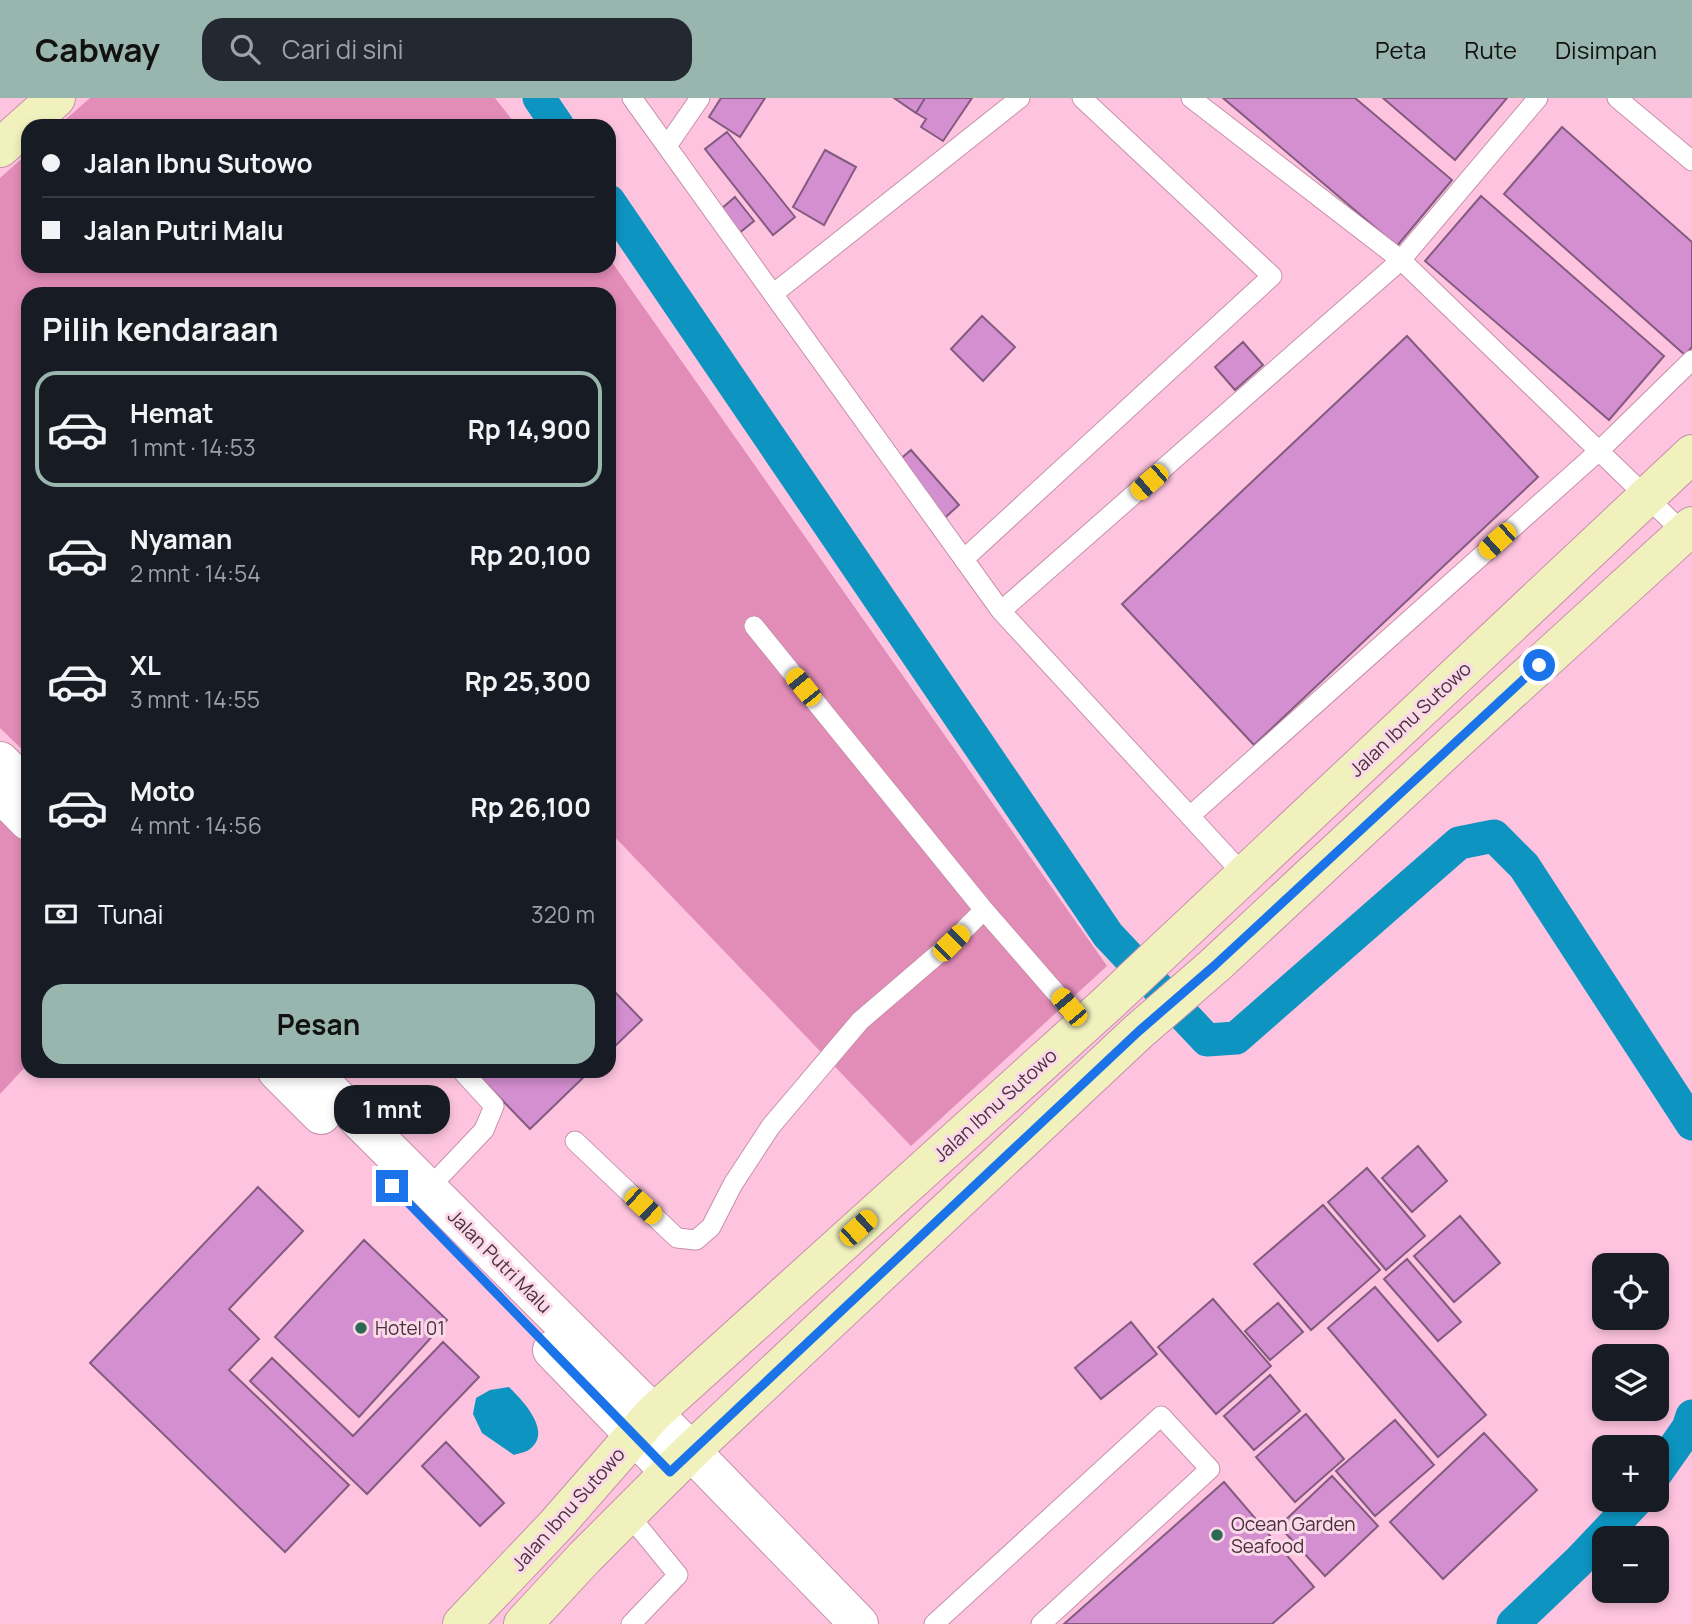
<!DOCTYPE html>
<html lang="id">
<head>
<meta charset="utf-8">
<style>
	:root { --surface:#171b24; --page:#242831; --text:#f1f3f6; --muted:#9ea1a6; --line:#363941; --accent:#98b5ae }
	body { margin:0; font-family:Manrope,sans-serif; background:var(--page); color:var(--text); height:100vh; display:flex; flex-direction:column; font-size:26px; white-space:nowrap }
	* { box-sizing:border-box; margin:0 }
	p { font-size:23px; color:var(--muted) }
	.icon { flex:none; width:38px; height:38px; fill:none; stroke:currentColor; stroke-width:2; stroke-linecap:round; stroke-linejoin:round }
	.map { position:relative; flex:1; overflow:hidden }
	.sheet { position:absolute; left:21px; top:189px; width:595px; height:791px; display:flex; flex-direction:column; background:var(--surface); border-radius:21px; box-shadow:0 4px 10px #0003 }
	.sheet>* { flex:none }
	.hud { position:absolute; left:21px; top:21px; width:595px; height:154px; border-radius:21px; box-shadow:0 4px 10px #0003; display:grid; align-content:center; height:154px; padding:0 21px; background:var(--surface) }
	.controls { position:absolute; left:1592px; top:1155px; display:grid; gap:14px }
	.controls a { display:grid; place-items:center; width:77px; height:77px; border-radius:14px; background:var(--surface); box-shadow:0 4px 10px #0003; font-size:35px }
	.end { position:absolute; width:32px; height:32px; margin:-16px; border:9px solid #1a73e8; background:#fff; box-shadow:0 0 0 4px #fff }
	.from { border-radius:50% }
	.bubble { position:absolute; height:49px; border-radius:21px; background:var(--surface); box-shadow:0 4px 10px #0003; font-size:23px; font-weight:700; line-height:49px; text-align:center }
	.car { position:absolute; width:21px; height:42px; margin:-21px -10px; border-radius:9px; box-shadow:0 0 5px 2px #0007; background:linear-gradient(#f5c518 24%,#345 0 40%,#f5c518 0 76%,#345 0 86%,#f5c518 0) }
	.hud b { display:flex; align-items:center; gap:24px; height:66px; font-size:26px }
	.hud b+b { border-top:2px solid var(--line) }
	.hud i { width:18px; height:18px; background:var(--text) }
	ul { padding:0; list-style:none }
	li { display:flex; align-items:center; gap:21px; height:116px; margin:0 14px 10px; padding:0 7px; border:4px solid transparent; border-radius:21px }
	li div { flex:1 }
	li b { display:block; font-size:26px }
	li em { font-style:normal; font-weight:700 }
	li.current { border-color:var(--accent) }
	li>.icon { width:63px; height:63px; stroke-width:1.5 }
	h2 { padding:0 21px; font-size:32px; line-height:84px }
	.pay { display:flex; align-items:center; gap:18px; height:77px; padding:0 21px; font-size:26px }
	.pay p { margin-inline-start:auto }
	.primary-button { display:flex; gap:14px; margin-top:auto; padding:14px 21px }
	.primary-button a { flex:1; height:80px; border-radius:21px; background:var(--accent); color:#111; font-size:28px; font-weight:700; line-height:80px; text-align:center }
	header { display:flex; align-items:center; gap:42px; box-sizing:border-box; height:98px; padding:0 35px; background:var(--accent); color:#111 }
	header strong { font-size:33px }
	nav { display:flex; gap:38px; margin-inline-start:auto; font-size:24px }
	.search { width:490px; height:63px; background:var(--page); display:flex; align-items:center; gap:18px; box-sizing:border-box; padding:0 24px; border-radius:21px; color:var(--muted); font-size:26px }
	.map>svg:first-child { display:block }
</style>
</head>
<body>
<header>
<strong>Cabway</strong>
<div class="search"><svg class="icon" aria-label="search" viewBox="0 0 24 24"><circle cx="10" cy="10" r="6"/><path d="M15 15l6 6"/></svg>Cari di sini</div>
<nav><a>Peta</a><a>Rute</a><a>Disimpan</a></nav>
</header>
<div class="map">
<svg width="1692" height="1526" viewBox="0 0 1692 1526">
	<rect width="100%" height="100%" fill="#fec4df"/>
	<path fill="#e28cb8" d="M90 0H495L517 28H58Z
		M28 55V168H609V160L1107 868 911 1048 609 733V196H28V657L0 630V80Z
		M0 693 28 721V966L0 996Z"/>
	<path fill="#0d94c0" d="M509 1289C522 1302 553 1333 530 1351 527 1354 519 1355 514 1357L482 1335 473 1316 476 1300 490 1292Z"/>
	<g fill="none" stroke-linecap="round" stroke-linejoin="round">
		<path stroke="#0d94c0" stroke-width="33" d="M539 0 558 28
			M609 103 1108 837 1207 942 1236 940 1459 745 1494 738 1524 768 1692 1026
			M1657 1374 1688 1330 1692 1318
			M1513 1526 1578 1464 1637 1402"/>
	</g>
	<path fill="#d48fd0" stroke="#835b80" stroke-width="2" d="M721 0H765L740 39 709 19Z
		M894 0H925L916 15Z
		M925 0H972L943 43 921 29 926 21 916 15Z
		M1223 0H1355L1452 82 1397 148Z
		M1383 0H1507L1455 62Z
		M1562 29 1692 144V249L1685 257 1504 96Z
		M727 34 795 119 773 137 705 51Z
		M825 52 856 69 824 127 793 109Z
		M1481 98 1664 258 1609 322 1425 163Z
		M735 99 754 123 733 140 714 117Z
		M982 218 1015 249 983 283 951 251Z
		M1407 238 1538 379 1254 647 1122 506Z
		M1243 244 1263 267 1235 292 1215 269Z
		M911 352 959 407 939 425 891 369Z
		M609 888 642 922 609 954Z
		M474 973H590L530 1031Z
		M1418 1048 1447 1083 1412 1114 1382 1080Z
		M1367 1070 1425 1138 1386 1172 1328 1104Z
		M258 1089 303 1133 229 1211 259 1241 229 1272 349 1387 285 1454 90 1265Z
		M1323 1107 1380 1172 1311 1232 1254 1166Z
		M1460 1118 1500 1165 1454 1204 1414 1158Z
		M364 1142 447 1222 359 1319 275 1239Z
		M1407 1161 1461 1224 1438 1243 1384 1181Z
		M1375 1189 1486 1317 1438 1359 1328 1230Z
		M1213 1201 1271 1268 1216 1316 1158 1249Z
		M1278 1205 1303 1234 1270 1262 1245 1233Z
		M1131 1224 1157 1256 1101 1301 1075 1270Z
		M443 1244 479 1279 367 1396 250 1283 272 1260 353 1338Z
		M1270 1277 1300 1313 1254 1352 1224 1318Z
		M1306 1316 1344 1361 1295 1404 1256 1359Z
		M1395 1322 1434 1367 1375 1418 1336 1373Z
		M1484 1335 1537 1392 1443 1481 1390 1424Z
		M446 1344 504 1405 480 1428 422 1368Z
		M1332 1378 1378 1428 1325 1478 1279 1428Z
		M1224 1384 1314 1489 1272 1526H1064Z"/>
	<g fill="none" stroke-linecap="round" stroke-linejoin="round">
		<g stroke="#c790ab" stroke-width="21">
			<path id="lane" d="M632 0 1001 513 1244 777
				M1191 0 1401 162 1684 435
				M1617 0 1692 63
				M667 48 700 0
				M773 196 1020 0
				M964 461 1272 178 1082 0
				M1001 513 1401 162 1538 0
				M754 528 984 812 1084 927
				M1190 718 1600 352 1692 262
				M575 1043 677 1140 696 1142 711 1129 733 1086 771 1028 860 923 951 845 984 812
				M428 1091 484 1032 494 1008 462 973
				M628 1416 678 1477 631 1526
				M934 1526 1161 1318 1210 1371 1041 1526"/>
		</g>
		<g stroke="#c790ab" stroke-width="40">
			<path id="street" d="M0 663 28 691
				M0 695 28 723
				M277 973 321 1017
				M310 973 691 1353 859 1526
				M552 1252 670 1374"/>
		</g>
		<g stroke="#c790ab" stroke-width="40">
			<path id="secondary" d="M0 50 56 0
				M462 1526 556 1427 653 1316 1107 906 1692 356
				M523 1526 584 1460 691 1353 1139 933 1214 868 1457 642 1692 428"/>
		</g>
		<use href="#lane" stroke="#fff" stroke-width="19"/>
		<use href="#street" stroke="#fff" stroke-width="38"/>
		<use href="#secondary" stroke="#f1f1be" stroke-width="38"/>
	</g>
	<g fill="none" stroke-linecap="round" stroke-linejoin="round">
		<path stroke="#1a73e8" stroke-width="9" d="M392 1088 670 1374 1139 933 1214 868 1539 567"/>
	</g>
	<g fill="#2c6955" stroke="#fcd9e9" stroke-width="2.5">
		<circle cx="361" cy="1230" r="7"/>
		<circle cx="1217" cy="1437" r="7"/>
	</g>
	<g text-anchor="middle" stroke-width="6" stroke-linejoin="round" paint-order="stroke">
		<g font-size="19" fill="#48323d" stroke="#fcd9e9">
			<text transform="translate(1410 621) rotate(-43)" y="7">Jalan Ibnu Sutowo</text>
			<text transform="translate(995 1007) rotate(-42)" y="7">Jalan Ibnu Sutowo</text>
			<text transform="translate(500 1163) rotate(45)" y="7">Jalan Putri Malu</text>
			<text transform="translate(568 1411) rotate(-48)" y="7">Jalan Ibnu Sutowo</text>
		</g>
		<g font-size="19" fill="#48323d" stroke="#fcd9e9" text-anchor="start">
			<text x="375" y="1237">Hotel 01</text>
			<text x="1231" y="1433">Ocean Garden<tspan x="1231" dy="22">Seafood</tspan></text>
		</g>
	</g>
</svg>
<div class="controls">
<a><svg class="icon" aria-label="locate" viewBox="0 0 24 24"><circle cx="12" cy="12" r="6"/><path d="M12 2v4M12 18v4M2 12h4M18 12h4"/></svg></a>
<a><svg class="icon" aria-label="layers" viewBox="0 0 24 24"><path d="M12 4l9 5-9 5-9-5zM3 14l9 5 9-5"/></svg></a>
<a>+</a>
<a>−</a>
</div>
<i class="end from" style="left:1539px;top:567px"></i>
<i class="end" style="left:392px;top:1088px"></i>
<div class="bubble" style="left:334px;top:987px;width:116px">1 mnt</div>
<i class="car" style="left:1149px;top:384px;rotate:229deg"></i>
<i class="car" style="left:1497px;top:443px;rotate:228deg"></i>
<i class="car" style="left:803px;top:589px;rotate:321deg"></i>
<i class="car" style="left:951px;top:845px;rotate:45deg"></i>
<i class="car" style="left:1069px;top:909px;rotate:320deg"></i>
<i class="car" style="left:643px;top:1108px;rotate:133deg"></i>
<i class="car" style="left:858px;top:1130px;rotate:48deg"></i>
<div class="hud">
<b><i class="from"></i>Jalan Ibnu Sutowo</b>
<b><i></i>Jalan Putri Malu</b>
</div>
<section class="sheet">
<h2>Pilih kendaraan</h2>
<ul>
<li class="current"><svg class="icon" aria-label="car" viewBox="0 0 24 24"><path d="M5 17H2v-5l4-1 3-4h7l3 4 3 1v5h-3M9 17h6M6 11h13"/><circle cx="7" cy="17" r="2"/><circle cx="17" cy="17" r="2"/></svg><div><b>Hemat</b><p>1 mnt · 14:53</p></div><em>Rp 14,900</em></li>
<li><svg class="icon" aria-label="car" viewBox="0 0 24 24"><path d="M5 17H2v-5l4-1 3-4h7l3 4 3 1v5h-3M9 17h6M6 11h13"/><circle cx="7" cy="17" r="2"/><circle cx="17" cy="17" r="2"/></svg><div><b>Nyaman</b><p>2 mnt · 14:54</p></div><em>Rp 20,100</em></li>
<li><svg class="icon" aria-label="car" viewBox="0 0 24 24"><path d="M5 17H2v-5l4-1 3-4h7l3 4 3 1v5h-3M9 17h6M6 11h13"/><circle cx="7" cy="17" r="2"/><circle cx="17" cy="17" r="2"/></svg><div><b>XL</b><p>3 mnt · 14:55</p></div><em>Rp 25,300</em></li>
<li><svg class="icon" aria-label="car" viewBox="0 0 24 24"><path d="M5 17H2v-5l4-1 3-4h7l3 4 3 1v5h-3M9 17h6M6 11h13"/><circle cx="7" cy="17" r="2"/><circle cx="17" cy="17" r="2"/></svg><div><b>Moto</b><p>4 mnt · 14:56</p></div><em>Rp 26,100</em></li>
</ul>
<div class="pay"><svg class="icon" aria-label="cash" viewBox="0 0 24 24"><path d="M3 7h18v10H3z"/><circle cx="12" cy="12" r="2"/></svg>Tunai<p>320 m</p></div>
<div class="primary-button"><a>Pesan</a></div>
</section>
</div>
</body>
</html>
